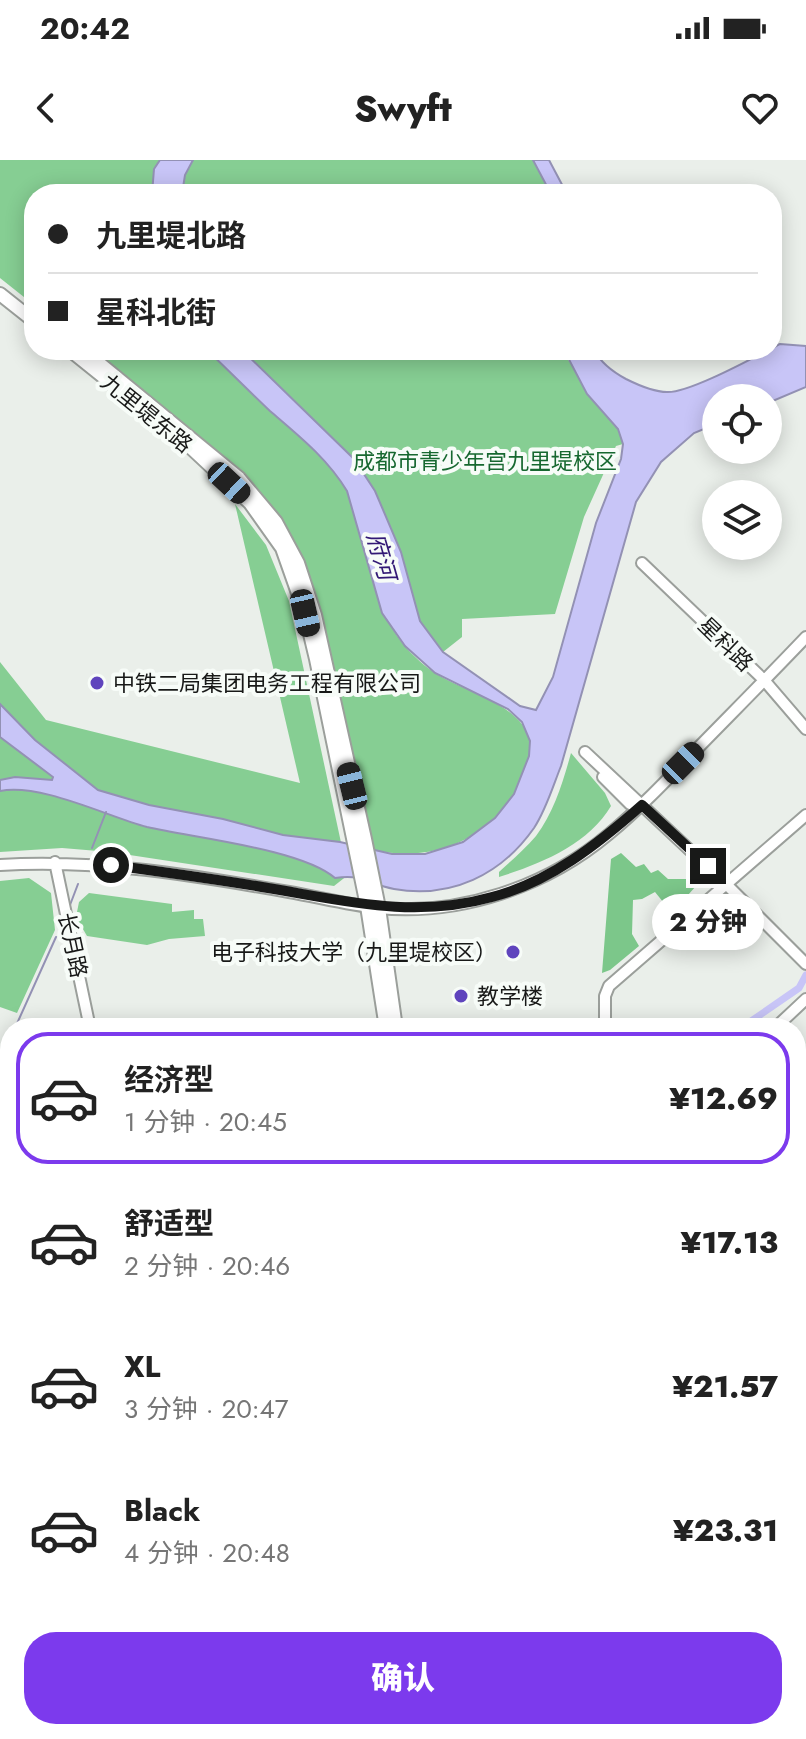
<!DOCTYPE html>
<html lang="zh">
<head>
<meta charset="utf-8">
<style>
	:root { --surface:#fff; --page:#f2f2f2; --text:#222; --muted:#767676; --line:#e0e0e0; --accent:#7c3aed }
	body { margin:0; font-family:Jost,"Noto Sans SC",sans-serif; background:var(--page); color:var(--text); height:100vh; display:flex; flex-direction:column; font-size:30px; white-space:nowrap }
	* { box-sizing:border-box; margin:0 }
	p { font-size:26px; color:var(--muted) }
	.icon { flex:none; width:44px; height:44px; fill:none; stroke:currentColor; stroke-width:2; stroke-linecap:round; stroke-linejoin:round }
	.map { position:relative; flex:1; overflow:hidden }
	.side { position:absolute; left:0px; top:858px; width:806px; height:722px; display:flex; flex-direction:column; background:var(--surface); border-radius:32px 32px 0 0; box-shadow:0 4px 20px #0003 }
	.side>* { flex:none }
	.hud { position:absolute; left:24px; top:24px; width:758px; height:176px; border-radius:32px; box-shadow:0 4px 20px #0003; display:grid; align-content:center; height:176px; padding:0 24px; background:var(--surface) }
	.controls { position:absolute; left:702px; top:224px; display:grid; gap:16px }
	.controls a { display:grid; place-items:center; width:80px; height:80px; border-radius:50%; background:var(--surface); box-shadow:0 4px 20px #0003; font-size:40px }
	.end { position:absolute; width:36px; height:36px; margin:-18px; border:10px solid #181918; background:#fff; box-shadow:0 0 0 4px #fff }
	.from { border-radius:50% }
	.bubble { position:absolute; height:56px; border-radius:28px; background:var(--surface); box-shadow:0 4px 20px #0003; font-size:26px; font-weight:800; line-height:56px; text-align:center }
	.car { position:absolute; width:24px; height:48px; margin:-24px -12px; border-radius:10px; box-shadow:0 0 6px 2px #0007; background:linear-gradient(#222 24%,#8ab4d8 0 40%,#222 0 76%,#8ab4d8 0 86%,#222 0) }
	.hud b { display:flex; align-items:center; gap:28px; height:76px; font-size:30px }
	.hud b+b { border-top:2px solid var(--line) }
	.hud i { width:20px; height:20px; background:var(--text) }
	ul { padding:14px 0 0; list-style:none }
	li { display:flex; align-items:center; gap:24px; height:132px; margin:0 16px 12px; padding:0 8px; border:4px solid transparent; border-radius:32px }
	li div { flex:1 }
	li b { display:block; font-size:30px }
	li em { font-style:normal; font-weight:800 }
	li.selected { border-color:var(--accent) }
	li>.icon { width:72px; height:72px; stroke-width:1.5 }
	.button { display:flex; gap:16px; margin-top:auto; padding:16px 24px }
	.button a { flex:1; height:92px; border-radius:32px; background:var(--accent); color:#fff; font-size:32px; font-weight:800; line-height:92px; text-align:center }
	.status { display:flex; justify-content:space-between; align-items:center; height:56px; padding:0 40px; background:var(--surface); direction:ltr }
	.status svg { height:22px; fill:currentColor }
	header { display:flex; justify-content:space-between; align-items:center; height:104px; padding:0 24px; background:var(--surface); font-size:36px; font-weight:800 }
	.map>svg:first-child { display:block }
</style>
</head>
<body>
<div class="status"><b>20:42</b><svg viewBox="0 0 49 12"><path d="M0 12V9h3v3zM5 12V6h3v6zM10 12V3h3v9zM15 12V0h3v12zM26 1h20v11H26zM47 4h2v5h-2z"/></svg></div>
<header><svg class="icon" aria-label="back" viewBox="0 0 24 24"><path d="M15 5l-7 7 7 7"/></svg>Swyft<svg class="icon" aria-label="heart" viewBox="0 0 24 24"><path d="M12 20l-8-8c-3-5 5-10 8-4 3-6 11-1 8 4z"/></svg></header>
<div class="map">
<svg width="806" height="1579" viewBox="0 0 806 1579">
	<rect width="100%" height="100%" fill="#eaefea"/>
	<path fill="#86ce93" d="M0 0H160L154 9 152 34H34V145L0 118Z
		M193 0H533L551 34H182L185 15Z
		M89 190H207C228 210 248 230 268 249 296 274 332 296 347 332 369 384 367 437 403 484 412 495 427 509 440 516 467 532 523 546 530 581 532 596 525 614 518 627 490 680 431 703 374 690L370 668 364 664 311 422 284 370 250 321Z
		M242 190H564L566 197 618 269 623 284 616 286 584 357 555 454 462 459V477L443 492 420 461 401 392 375 331 354 299Z
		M235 344 266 385 289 441 348 715 334 726 110 692 62 688 0 692V502L46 560 300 623Z
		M571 593 605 633 611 646C588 685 540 704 499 717V712C511 701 525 689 536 676 554 652 563 622 571 593Z
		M29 718 51 733 55 770 17 853 0 847V721Z
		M89 733 172 744V752L194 750V759H203L205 776 169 779 147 785 87 776 76 757 79 742Z"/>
	<path fill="#7cc78a" d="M621 693 636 707 644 704 651 713 658 710 668 719H689L696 726 672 753 655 732 642 739 633 740 632 774 639 786 610 810 602 813 611 699Z"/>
	<path fill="#c8c5f7" stroke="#9391b4" stroke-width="2" d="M160 0H193L185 15 182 34H152L154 9Z
		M533 0H549L567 34H551Z
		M780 184 806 186V227L768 243V238H716V264L694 273 661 302 636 342 561 606C553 626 546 650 534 668 501 715 451 739 394 729 368 724 365 714 335 718 302 689 194 678 147 667 106 656 41 623 0 631V620L15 617 52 620 53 617 0 577V544L35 580 98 630 149 645 223 659 283 675 340 682 392 694H425L463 682 495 658 514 634 529 596 530 581 522 562 508 549 435 513 405 486 382 453 347 331C327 298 299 276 270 251 249 231 228 210 207 190H242L354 299 375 331 401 392 420 461 443 492 520 546 536 550 553 517 596 363 621 299 623 284 618 269 587 234 564 190H594C601 203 613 212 626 219 638 225 653 232 667 232 690 233 758 195 780 184Z"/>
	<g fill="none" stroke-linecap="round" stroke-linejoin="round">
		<path stroke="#9391b4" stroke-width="2" d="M92 688 106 652
			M70 745 78 724
			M15 868 56 777
			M0 900 10 878
			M0 954 10 961
			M0 1074 10 1066"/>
		<path stroke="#c8c5f7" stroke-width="7" d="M741 868 799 828 806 815
			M442 1579 446 1570"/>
		<g stroke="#9b9f9b" stroke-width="14">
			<path id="minor" d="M642 403 764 520 806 569
				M585 592 727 725 806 804
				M603 617 630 644 642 645
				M55 702 90 868
				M0 705C98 699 192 715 289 732 318 737 348 745 378 748 460 756 546 727 609 674 638 650 665 622 692 594 730 555 768 517 806 477
				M605 868V836L609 826 806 655
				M775 868 806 839
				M796 1067 806 1115
				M0 1121 10 1112
				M796 1169 806 1167
				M0 1185 10 1231
				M0 1336 10 1334
				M796 1376 806 1374
				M238 1570 239 1579
				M719 1570 722 1579
				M456 1579 460 1570"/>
		</g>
		<g stroke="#9b9f9b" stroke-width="16">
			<path id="major" d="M0 134 34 161
				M70 190 188 285 250 343 282 388 305 453 316 499 367 746 386 868
				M83 190 239 318 276 362 298 403 315 455 365 679 379 748 396 868
				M0 1532 10 1541
				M0 1551 10 1560
				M21 1570 29 1579
				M39 1570 47 1579
				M541 1570 543 1579
				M551 1570 553 1579"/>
		</g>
		<use href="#minor" stroke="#fff" stroke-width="10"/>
		<use href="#major" stroke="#fff" stroke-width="12"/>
	</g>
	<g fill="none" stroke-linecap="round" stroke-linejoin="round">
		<path stroke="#181918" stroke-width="10" d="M111 705C163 712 216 719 268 728 346 741 414 759 492 737 550 722 598 684 642 645L708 706"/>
	</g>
	<g fill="#5f44bd" stroke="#f7fcf8" stroke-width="3">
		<circle cx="97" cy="523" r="8"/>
		<circle cx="513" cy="792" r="8"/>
		<circle cx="461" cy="836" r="8"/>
	</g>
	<g text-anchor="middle" stroke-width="8" stroke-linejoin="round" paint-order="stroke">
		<g font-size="22" fill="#181918" stroke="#f7fcf8">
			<text transform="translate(147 253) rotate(39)" y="8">九里堤东路</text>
			<text transform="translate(726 484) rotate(44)" y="8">星科路</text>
			<text transform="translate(73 785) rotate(78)" y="8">长月路</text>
		</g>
		<g font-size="22" fill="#176830" stroke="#f7fcf8">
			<text x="485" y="309">成都市青少年宫九里堤校区</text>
		</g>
		<g font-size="22" fill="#181918" stroke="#f7fcf8" text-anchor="start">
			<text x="113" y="531">中铁二局集团电务工程有限公司</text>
			<text x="497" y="800" text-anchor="end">电子科技大学（九里堤校区）</text>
			<text x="477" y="844">教学楼</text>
		</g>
		<g font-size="24" font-style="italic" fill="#321875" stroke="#f7fcf8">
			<text transform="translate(381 396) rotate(74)" y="8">府河</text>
		</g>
	</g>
</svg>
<div class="controls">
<a><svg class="icon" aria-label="locate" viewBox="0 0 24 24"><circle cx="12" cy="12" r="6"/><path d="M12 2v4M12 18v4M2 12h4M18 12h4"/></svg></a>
<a><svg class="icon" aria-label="layers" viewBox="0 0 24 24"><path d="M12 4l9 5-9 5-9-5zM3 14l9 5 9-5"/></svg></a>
</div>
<i class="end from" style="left:111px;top:705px"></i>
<i class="end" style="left:708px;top:706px"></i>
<div class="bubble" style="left:652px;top:734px;width:112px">2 分钟</div>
<i class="car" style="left:229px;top:323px;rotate:133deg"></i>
<i class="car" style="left:305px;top:453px;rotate:167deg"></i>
<i class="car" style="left:683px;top:603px;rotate:45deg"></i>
<i class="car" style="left:352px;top:626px;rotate:346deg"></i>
<div class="hud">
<b><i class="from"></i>九里堤北路</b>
<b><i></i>星科北街</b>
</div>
<section class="side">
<ul>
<li class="selected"><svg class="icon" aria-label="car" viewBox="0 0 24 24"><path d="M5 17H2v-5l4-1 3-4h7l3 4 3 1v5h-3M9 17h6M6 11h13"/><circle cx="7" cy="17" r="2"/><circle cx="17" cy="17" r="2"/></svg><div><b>经济型</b><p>1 分钟 · 20:45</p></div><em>¥12.69</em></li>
<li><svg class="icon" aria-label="car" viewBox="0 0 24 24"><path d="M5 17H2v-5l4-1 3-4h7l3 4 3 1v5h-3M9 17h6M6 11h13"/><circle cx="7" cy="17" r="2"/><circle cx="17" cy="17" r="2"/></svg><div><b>舒适型</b><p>2 分钟 · 20:46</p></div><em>¥17.13</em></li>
<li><svg class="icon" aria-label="car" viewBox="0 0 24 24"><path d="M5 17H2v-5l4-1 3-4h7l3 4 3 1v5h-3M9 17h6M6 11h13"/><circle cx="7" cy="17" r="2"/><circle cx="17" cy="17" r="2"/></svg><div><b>XL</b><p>3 分钟 · 20:47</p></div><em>¥21.57</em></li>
<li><svg class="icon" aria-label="car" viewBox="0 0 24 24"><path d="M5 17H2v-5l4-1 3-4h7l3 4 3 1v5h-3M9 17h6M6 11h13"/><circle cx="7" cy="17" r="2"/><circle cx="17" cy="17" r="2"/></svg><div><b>Black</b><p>4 分钟 · 20:48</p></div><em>¥23.31</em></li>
</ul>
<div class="button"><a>确认</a></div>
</section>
</div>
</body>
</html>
